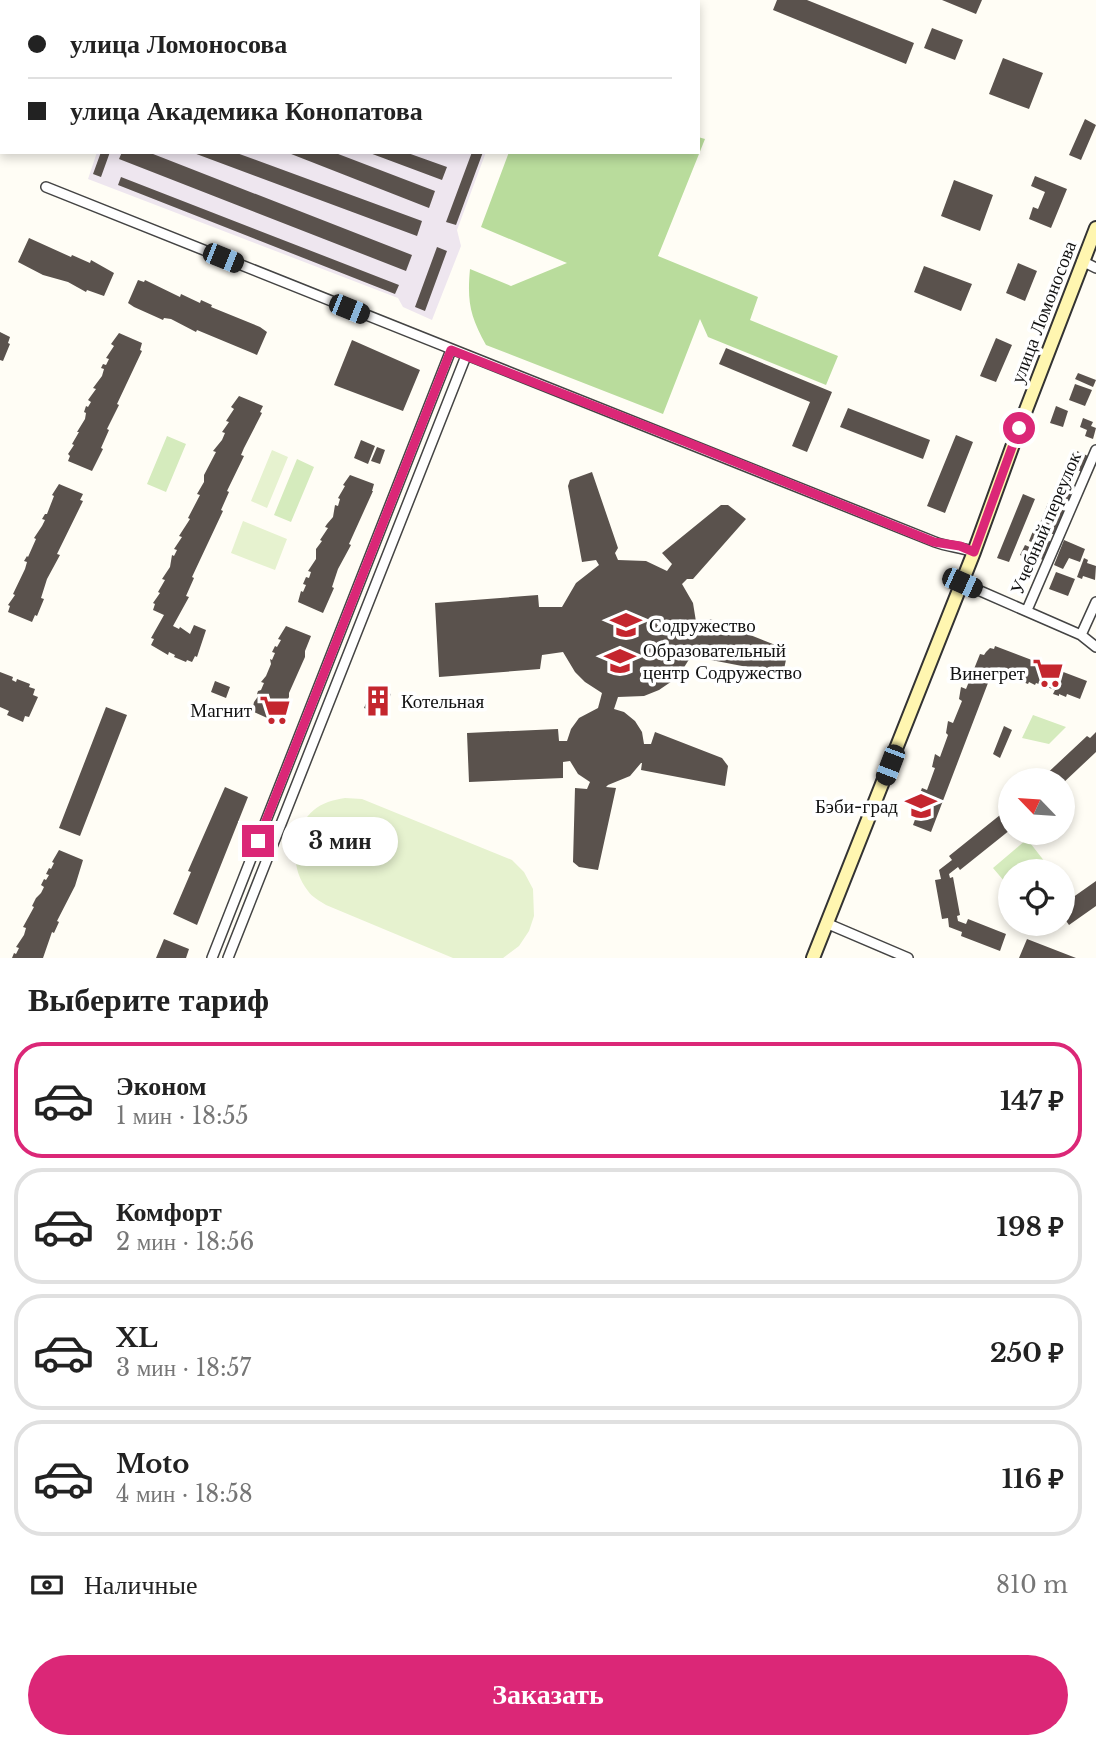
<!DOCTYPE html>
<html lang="ru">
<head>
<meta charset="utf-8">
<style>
	:root { --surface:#fff; --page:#f6f6f6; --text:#222; --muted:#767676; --line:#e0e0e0; --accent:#db2777 }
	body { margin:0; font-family:"Libre Baskerville",serif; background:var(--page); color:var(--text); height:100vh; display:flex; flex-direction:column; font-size:26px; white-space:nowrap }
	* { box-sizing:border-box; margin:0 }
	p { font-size:23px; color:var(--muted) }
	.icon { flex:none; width:38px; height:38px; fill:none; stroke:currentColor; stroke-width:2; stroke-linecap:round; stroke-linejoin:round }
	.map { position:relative; height:958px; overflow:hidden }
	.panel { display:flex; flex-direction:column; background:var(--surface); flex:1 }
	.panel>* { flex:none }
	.guide { position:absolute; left:0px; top:0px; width:700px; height:154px; box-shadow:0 4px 10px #0003; display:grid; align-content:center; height:154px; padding:0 28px; background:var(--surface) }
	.needle { width:46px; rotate:295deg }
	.buttons { position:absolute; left:998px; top:768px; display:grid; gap:14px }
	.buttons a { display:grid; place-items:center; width:77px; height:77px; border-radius:50%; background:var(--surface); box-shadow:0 4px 10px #0003; font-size:35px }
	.end { position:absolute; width:32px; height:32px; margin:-16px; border:9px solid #db2777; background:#fff; box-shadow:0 0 0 4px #fff }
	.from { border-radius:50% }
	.bubble { position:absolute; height:49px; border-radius:24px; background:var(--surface); box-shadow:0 4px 10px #0003; font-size:23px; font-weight:800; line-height:49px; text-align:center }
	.car { position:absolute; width:21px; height:42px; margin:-21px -10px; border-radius:9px; box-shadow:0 0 5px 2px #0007; background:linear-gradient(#222 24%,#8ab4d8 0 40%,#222 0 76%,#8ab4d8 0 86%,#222 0) }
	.guide b { display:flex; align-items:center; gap:24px; height:66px; font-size:26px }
	.guide b+b { border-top:2px solid var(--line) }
	.guide i { width:18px; height:18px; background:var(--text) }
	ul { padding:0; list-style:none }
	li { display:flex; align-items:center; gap:21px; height:116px; margin:0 14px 10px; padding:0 14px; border:4px solid var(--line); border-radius:28px }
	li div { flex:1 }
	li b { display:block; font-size:26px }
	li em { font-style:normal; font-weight:800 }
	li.current { border-color:var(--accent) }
	li>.icon { width:63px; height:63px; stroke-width:1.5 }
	h2 { padding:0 28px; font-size:32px; line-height:84px }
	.pay { display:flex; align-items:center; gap:18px; height:77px; padding:0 28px; font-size:26px }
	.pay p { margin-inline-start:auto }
	.action { display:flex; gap:14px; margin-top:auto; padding:14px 28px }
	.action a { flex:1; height:80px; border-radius:42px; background:var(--accent); color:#fff; font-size:28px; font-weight:800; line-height:80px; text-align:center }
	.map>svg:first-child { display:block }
</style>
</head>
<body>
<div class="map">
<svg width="1096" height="958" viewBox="0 0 1096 958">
	<rect width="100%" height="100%" fill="#fffdf5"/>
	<path fill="#eee6ef" d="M97 152H486L457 230 461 246 432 320 403 307 398 298 88 179Z"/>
	<path fill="#d5ebbd" d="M167 436 186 444 166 492 147 484Z
		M297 459 314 467 291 522 274 515Z
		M1033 715 1066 727 1049 744 1022 738Z
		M1027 839 1045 862 1034 871 1010 872V888L993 868Z"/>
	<path fill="#b9dc9c" d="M698 137 705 139 658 256 758 297 750 320 838 356 826 385 708 337 700 319 663 414 486 345C470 316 467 302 470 269L511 286 567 263 481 227 509 152H698Z"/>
	<path fill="#e6f2cf" d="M272 450 288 457 267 508 251 501Z
		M243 521 287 539 275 570 231 553Z
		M345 798 362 799 512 860 524 872 533 889 534 916 529 931 519 946 503 958H453L326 905C320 901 312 897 308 891 286 864 292 815 328 802 333 800 339 799 345 798Z"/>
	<path fill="#5a524d" d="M777 0H807L914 43 906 64 773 10Z
		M942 0H982L976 14Z
		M932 28 963 40 955 60 924 48Z
		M1003 58 1043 73 1029 109 989 94Z
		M1085 119 1096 125 1081 160 1069 155Z
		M101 152H110L101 177 93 174Z
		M122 152H148L412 255 406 271 119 159Z
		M191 152H234L422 221 417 236Z
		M286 152H333L435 191 429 208Z
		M367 152H405L447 167 442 180Z
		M472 152H483L456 225 446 222Z
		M1035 176 1067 189 1051 228 1029 219 1033 207 1038 209 1045 192 1031 186Z
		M121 177 399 285 395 294 118 185Z
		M954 180 993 195 980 231 941 216Z
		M29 238 71 257 72 255 90 263 91 260 114 273 104 296 87 290 86 292 68 282 43 275 18 262Z
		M437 247 447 251 425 311 415 307Z
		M1018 263 1037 271 1025 301 1006 293Z
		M924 266 972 284 961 311 914 292Z
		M138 280 144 282 145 280 180 297 181 294 200 303 201 300 212 305 211 307 260 327 267 332 257 355 197 330 196 332 171 319 164 318 163 320 134 307 128 303Z
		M0 332 10 337 8 343 10 344 3 361 0 360Z
		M119 333 142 343 140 350 142 351 117 404 119 405 107 429 109 430 101 448 103 449 92 471 68 461 70 456 68 454 74 445 72 444 79 432H77L85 419 86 413 84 412 86 406 88 407 91 402 88 400 96 389 93 388 102 376 104 369 101 368 103 364 106 365 109 359 106 358 114 346 111 344Z
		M996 338 1012 345 996 382 980 376Z
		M352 340 420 370 403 411 334 385Z
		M726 348 832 392 807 452 792 446 810 402 719 364Z
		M1078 373 1096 380 1093 387 1075 379Z
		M1075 384 1092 390 1085 406 1069 400Z
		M239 396 263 406 260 412 262 413 244 448 241 455 244 456 227 491 229 492 221 510 223 511 192 577 194 578 186 596 189 597 173 626 179 629 180 627 190 634 194 625 206 630 197 657 195 656 192 662 187 660 186 662 174 657 175 655 169 652 168 655 151 645 154 639 151 638 164 615 153 610 155 604 153 603 160 593 158 592 165 580 162 579 170 567 172 555 174 556 177 550 174 549 182 537 179 536 190 519 188 518 200 495 197 494 204 482V475L216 452 213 451 222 440 225 433 222 432 229 422 226 421 234 409 231 407Z
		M1056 406 1068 411 1063 427 1050 423Z
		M848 408 930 440 923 459 840 427Z
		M1083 418 1093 422 1091 426 1096 428 1093 439 1085 436 1087 430 1080 427Z
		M956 435 973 442 945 513 927 506Z
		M361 440 375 446 368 464 354 458Z
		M377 447 385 450 380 464 371 461Z
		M1077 451 1088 456 1082 472 1070 467Z
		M592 472 618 548 615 553 618 560 646 561 667 571 672 564 662 553 721 505H728L746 519 693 579H687L682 584 693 603 698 634H706L710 619 783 648 787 655 783 674 706 659 702 654 693 653 678 677 659 690 644 696 618 697 614 709 624 712 635 721 642 732 644 744H651L655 732 722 758 728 766 725 786 641 770 642 763H641L630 776 608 785 606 787 616 788 598 870 579 867 573 862 575 788 587 789 590 782 578 774 570 761 563 762V778L469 782 467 733 558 729 559 741H567L571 729 579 718 598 708 602 693 585 682 575 672 563 652 542 655 540 669 439 677 435 603 538 595 539 607H562L576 583 599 565 596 560 582 562 568 486 570 480Z
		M350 475 374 484 372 491H373L349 544 351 545 338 569 332 587 334 588 323 613 298 602 301 591 303 592 306 585 303 584 306 577 309 578 311 572 308 571 316 559V549L322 541 320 540 328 528 325 527 327 524 333 517 335 505 338 506 340 499 338 498 345 486 343 485Z
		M1067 483 1076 486 1070 500 1061 497Z
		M59 484 83 494 80 500 83 501 57 554 60 555 47 579 41 598 44 599 37 616 35 615 32 622 8 612 10 606 8 605 15 595 13 594 25 569 27 562 24 561 27 556 28 557 36 539 34 538 42 526 45 520 42 519 45 514H47L54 496 52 495Z
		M1023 494 1035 499 1009 562 997 558Z
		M1048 503 1065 510 1055 535 1038 528Z
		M1033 531 1051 542 1043 560 1029 554 1027 558 1020 555 1025 545 1034 549 1036 544 1029 541Z
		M1064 540 1085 549 1080 562 1069 558 1063 569 1054 565Z
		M1084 558 1088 560 1087 563 1096 566 1095 580 1083 576 1082 579 1077 577Z
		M1056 572 1075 579 1068 596 1049 589Z
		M286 626 311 636 305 651V657L289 693V697L276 722 252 711 254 702 259 695 257 694 258 691 261 690 264 683 261 682 266 676 271 664 270 659 272 660 275 653 272 652 275 646 277 647 281 640 278 639Z
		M995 646 1087 681 1080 699 1067 694 1066 697 1059 694V696L1053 694 1055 690 1036 683 1035 685 1029 682 1028 684 1023 682 1024 678 1010 673 988 683 931 832 913 825 922 801 920 800 922 794 920 793 922 788 927 790 935 768 932 767 935 754 940 757 948 735 946 733 948 721 953 723 962 701 959 699 961 687 966 689 980 654 984 655 986 652 990 648 994 649Z
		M0 672 13 677 12 680 16 682 17 679 30 684 29 687 35 689 33 695 38 697 29 717 25 716 23 722 7 715 9 711 0 707Z
		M215 681 230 687 226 698 211 692Z
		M373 687 391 694 383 715 364 708Z
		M106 707 127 715 80 836 59 828Z
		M1004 726 1012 730 1000 758 993 754Z
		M1096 732V752L1062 784V780H1040L1087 736 1090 738Z
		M225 787 248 797 197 925 173 914 191 872 188 871Z
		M1010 807V830L960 870 958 867 949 874 950 878 953 877 960 915 957 916 958 921 966 924 968 919 1006 934 1000 951 961 936 962 932 949 927 948 918 942 919 935 880 941 879 939 870 952 860 949 856Z
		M59 850 83 860 75 886 57 921 59 922 54 933 52 932 43 958H12L14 953 16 954 19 948 16 947 24 935 26 928 23 927 34 907 32 906 36 898 41 893 44 887 41 885 44 879 46 880 49 875 46 874 49 868 51 869 54 863 52 862Z
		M1096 881V906L1069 925 1062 915V905Z
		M164 939 189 949 186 958H156Z
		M1027 939 1076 958H1019Z"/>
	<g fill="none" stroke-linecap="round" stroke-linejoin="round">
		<g stroke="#444" stroke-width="12">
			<path id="minor" d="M58 2 59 0
				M0 74 2 71
				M46 187 935 542C948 547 961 547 974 552
				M1082 261 1096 268
				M962 583 1081 635 1096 647
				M1027 610 1096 450
				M1081 635 1096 602
				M826 923 908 958
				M212 958 451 350
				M228 958 466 356"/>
		</g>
		<g stroke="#333" stroke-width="16">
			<path id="secondary" d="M813 958 974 552 1019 428 1096 228"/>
		</g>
		<use href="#minor" stroke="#fff" stroke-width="9"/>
		<use href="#secondary" stroke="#fff6b0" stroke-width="12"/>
	</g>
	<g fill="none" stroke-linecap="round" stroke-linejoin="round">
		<path stroke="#db2777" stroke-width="9" d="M258 841 451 350 686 442 934 542 960 546 974 552 1019 428"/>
	</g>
	<defs>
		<g id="school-bare" transform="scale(2.415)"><path d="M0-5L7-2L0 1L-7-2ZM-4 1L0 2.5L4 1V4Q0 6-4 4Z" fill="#c4262e" stroke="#fff" stroke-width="2.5" paint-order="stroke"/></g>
		<g id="supermarket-bare" transform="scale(2.415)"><path d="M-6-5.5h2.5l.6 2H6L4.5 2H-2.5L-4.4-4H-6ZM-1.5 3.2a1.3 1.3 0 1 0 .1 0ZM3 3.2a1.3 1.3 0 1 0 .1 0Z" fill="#c4262e" stroke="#fff" stroke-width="2.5" paint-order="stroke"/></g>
		<g id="building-bare" transform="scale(2.415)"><path d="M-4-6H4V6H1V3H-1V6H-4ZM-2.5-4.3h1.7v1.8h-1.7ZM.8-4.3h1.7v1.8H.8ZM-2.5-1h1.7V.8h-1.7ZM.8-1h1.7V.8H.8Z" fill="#c4262e" stroke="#fff" stroke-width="2.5" paint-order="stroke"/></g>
	</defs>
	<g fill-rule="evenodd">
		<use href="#school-bare" x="626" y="625"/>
		<use href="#school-bare" x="620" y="661"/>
		<use href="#supermarket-bare" x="1048" y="673"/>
		<use href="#building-bare" x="378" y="701"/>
		<use href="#supermarket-bare" x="275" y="710"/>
		<use href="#school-bare" x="921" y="806"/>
	</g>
	<g text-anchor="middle" stroke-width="7" stroke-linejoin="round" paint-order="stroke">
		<g font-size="19" fill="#111" stroke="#fff">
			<text transform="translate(1043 312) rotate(-69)" y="7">улица Ломоносова</text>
			<text transform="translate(1045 523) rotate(-67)" y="7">Учебный переулок</text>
		</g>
		<g font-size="19" fill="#111" stroke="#fff" text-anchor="start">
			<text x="649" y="632">Содружество</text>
			<text x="643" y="657">Образовательный<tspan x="643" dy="22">центр Содружество</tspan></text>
			<text x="1025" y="680" text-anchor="end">Винегрет</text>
			<text x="401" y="708">Котельная</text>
			<text x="252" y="717" text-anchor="end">Магнит</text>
			<text x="898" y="813" text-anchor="end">Бэби-град</text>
		</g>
	</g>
</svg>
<div class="buttons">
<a><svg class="needle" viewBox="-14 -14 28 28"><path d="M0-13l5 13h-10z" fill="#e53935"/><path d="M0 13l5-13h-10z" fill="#767676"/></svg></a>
<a><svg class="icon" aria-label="locate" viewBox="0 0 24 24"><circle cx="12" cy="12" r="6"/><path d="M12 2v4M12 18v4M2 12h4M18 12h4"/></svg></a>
</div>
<i class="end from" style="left:1019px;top:428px"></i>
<i class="end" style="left:258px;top:841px"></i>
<div class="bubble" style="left:282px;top:817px;width:116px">3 мин</div>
<i class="car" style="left:223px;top:258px;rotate:112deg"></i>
<i class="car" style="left:349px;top:309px;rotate:112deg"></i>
<i class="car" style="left:962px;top:583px;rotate:114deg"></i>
<i class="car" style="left:890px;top:765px;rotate:201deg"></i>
<div class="guide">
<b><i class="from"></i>улица Ломоносова</b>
<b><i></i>улица Академика Конопатова</b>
</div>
</div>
<section class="panel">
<h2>Выберите тариф</h2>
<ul>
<li class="current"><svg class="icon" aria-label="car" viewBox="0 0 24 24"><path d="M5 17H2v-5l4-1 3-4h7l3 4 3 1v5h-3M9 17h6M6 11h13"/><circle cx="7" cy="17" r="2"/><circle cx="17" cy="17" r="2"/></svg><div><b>Эконом</b><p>1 мин · 18:55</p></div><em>147 ₽</em></li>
<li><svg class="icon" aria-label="car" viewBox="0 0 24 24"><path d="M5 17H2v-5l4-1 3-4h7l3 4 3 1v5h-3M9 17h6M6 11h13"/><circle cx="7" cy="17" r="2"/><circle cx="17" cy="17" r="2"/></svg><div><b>Комфорт</b><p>2 мин · 18:56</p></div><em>198 ₽</em></li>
<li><svg class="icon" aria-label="car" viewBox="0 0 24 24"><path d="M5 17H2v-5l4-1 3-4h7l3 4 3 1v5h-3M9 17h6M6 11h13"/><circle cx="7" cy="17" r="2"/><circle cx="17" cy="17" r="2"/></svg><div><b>XL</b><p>3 мин · 18:57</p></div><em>250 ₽</em></li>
<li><svg class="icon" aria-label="car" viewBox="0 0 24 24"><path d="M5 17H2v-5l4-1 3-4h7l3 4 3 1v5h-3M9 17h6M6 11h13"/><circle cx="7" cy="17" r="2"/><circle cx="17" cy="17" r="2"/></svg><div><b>Moto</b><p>4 мин · 18:58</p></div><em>116 ₽</em></li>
</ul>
<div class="pay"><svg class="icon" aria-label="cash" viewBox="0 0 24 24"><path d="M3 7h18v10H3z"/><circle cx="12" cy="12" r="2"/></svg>Наличные<p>810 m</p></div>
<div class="action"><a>Заказать</a></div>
</section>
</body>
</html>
